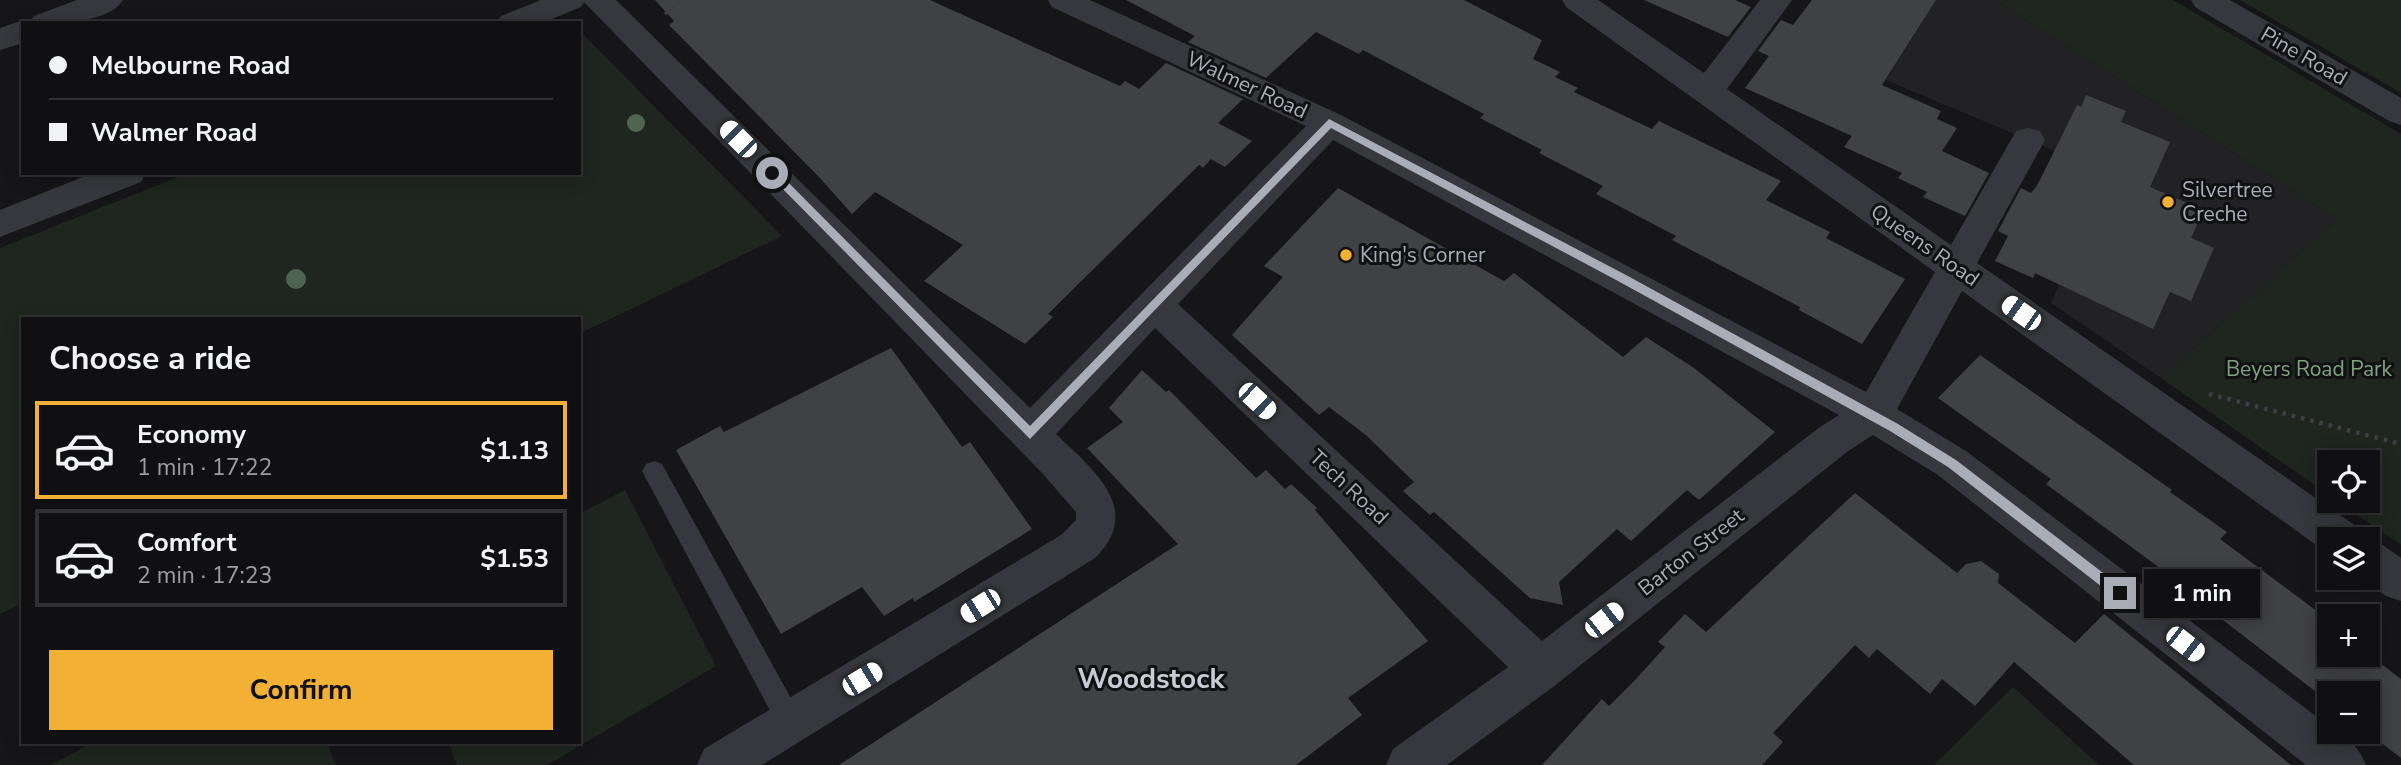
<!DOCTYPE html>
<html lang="en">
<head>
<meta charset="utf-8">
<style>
	:root { --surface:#101012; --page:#1e1e20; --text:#f1f3f6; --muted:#9c9d9f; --line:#303032; --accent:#f2b134 }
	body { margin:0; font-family:"Nunito Sans",sans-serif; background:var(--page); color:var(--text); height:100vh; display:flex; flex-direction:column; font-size:26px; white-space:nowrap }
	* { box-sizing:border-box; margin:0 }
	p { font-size:23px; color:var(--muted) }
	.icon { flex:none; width:38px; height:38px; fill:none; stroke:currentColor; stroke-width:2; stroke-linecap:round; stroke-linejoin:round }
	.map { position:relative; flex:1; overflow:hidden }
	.panel { position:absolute; left:21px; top:317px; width:560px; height:427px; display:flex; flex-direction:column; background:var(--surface); border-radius:0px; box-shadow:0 4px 18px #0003,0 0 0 2px var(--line) }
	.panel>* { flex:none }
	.top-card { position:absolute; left:21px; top:21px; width:560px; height:154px; border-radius:0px; box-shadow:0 4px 18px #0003,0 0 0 2px var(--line); display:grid; align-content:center; height:154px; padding:0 28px; background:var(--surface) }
	.controls { position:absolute; left:2317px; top:450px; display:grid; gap:14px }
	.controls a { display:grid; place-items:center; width:63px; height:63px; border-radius:0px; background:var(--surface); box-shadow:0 4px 18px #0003,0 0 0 2px var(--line); font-size:35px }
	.end { position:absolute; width:32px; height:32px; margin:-16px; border:9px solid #a8adb8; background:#111; box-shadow:0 0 0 4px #111 }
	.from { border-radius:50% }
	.bubble { position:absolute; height:49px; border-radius:0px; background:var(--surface); box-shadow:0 4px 18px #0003,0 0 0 2px var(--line); font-size:23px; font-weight:700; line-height:49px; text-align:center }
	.car { position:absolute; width:21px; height:42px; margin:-21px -10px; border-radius:9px; box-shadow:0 0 5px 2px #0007; background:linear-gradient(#fff 24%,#345 0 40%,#fff 0 76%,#345 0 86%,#fff 0) }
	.top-card b { display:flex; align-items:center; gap:24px; height:66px; font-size:26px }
	.top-card b+b { border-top:2px solid var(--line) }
	.top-card i { width:18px; height:18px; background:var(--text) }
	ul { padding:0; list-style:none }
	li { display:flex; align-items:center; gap:21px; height:98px; margin:0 14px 10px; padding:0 14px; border:4px solid var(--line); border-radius:0px }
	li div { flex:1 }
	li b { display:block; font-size:26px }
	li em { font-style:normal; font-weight:700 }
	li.active { border-color:var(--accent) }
	li>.icon { width:63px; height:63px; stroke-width:1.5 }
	h2 { padding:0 28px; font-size:32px; line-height:84px }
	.button { display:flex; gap:14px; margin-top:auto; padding:14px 28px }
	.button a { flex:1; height:80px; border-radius:0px; background:var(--accent); color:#111; font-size:28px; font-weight:700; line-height:80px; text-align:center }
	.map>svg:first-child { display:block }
</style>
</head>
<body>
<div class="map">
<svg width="2401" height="765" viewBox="0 0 2401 765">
	<rect width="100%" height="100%" fill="#161618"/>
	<path fill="#222225" d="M1936 0H1995L2337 219 2161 378 2051 303 2059 285 2036 274 2033 278 1995 261 2055 151 1886 80Z"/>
	<path fill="#1e261f" d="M1995 0H2173L2401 134V545L2337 501 2368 500V462H2329V495L2161 378 2337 219Z
		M2240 0H2401V93Z
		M579 30 782 236 579 334V318H23V603L0 614V248L188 173H579Z
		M625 490 716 666 547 765H457L448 742H579V514Z
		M2013 687 2099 765H1934Z
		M94 742H327L336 765H51Z"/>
	<path fill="#404145" d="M655 0H930L1120 86 1125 81 1139 89 1166 63 1243 99 1218 123 1252 141 1225 167 1211 159 1203 168 1199 165 1048 314 1053 317 1025 344 924 281 963 245 875 192 852 214 819 177 669 25 674 21Z
		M1126 0H1464L1542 40 1533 59 1560 72 1555 77 1578 88 1574 92 1652 129 1659 121 1781 181 1766 200 1830 232 1826 238 1905 279 1862 344 1799 310 1800 307 1672 240 1676 236 1596 194 1603 186 1539 153 1542 150 1480 118 1484 114 1363 50 1359 54 1316 32 1266 78 1188 42 1195 36Z
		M1644 0H1735L1751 7 1728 37Z
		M1812 0H1936L1882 85 1941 111 1937 119 1957 128 1942 151 1989 173 1965 216 1923 197 1927 192 1898 178 1902 173 1844 147 1852 136 1745 88 1769 56 1758 51 1781 20 1793 25Z
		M2086 95 2126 111 2121 122 2170 142 2150 187 2203 210 2191 238 2214 248 2191 301 2170 292 2153 329 2035 273 2033 278 1995 261 2008 236 1998 231 2021 188 2031 193 2037 186 2077 105 2081 107Z
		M1338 188 1504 281 1514 273 1623 357 1646 337 1694 368 1775 432 1699 500 1687 490 1631 541 1617 529 1559 582 1563 605 1530 598 1434 512 1430 515 1403 491 1414 482 1367 436 1329 407 1319 415 1232 335 1283 277 1264 266Z
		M891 348 962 447 970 442 1032 529 914 602 913 598 884 616 862 587 781 634 676 450 720 426 724 432Z
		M1980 355 2172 490 2170 492 2227 532 2220 539 2329 620V654H2368L2401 679V758L2367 732 2368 693H2329V702L2219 617 2222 614 2046 484 2051 479 1938 398Z
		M1142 370 1166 392 1169 390 1256 478 1266 470 1285 489 1291 484 1317 508 1315 510 1428 641 1348 698 1362 715 1296 765H839L1178 544 1087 448 1123 422 1109 408Z
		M1855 493 1957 573 1966 564 1981 561 1999 574 1998 583 2075 643 2104 614 2291 765H2134L2014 662 1975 706 1942 679 1930 694 1877 649 1869 658 1855 645 1773 733 1783 742 1762 765H1542L1602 699 1609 706 1635 680 1665 647 1658 642 1685 614 1706 632Z"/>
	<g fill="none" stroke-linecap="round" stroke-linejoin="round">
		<path stroke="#3d3f44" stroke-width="3.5" stroke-dasharray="3.5 4.5" stroke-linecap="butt" d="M665 14 684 0"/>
		<path stroke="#3d3f44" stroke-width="4.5" stroke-dasharray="3.5 6" stroke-linecap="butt" d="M2209 394 2401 444"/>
		<path fill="#37383d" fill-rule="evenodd" d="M654 461 662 464 799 713 803 722 799 731 790 735 781 731 642 471 646 464Z"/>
		<path fill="#37383d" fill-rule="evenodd" d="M77 0H123C108 25 50 23 23 23V43L0 50V28L23 20 30 22 34 16Z
			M541 0H616L1030 408 1306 126 1052 7 1048 0H1090L1341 115 1866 392 1935 272 1566 7 1562 0H1598L1704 73 1760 0H1792L1727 89 1951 245 2016 131 2028 128 2040 131 2045 140 1977 263 2356 526 2362 539H2329V553L2326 552 1962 291 1897 409 1966 451 2329 726V732C2347 732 2360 750 2366 765H2306L1938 475 1873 435 1848 451 1557 684 1447 765H1386L1393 749 1508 667 1155 328 1056 434C1092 469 1145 509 1095 558L762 765H697L704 749 1061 535 1076 520V512L1042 473 584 2 581 7 542 23H496L501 16ZM1333 140 1839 415 1820 427 1542 641 1178 304Z
			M2191 0H2230L2401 98V125L2389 121 2195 7Z
			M93 173H146L141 182 0 237V210Z
			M2368 539 2383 545 2401 558V601L2386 596 2361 578H2368Z"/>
	</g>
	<g fill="#506452">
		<circle cx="636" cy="123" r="9"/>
		<circle cx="296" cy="279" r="10"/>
	</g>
	<path fill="#a8adb8" d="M1329 119 1626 275 1898 424 1956 460 2124 589V597H2115L1948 467 1890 431 1618 281 1331 128 1030 439 767 173 776 170 1030 426Z"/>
	<g fill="#f2b134" stroke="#111113" stroke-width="2.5">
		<circle cx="2168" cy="202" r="7"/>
		<circle cx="1346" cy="255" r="7"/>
	</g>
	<g text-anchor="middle" stroke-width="6" stroke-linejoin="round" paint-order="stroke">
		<g font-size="21" fill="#a8adb8" stroke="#111113">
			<text transform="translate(2304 56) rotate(30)" y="7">Pine Road</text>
			<text transform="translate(1247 85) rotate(25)" y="7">Walmer Road</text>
			<text transform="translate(1925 245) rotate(35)" y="7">Queens Road</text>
			<text transform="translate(1349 487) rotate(43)" y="7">Tech Road</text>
			<text transform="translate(1691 552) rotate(-38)" y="7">Barton Street</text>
		</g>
		<g font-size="21" fill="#a8adb8" stroke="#111113" text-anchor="start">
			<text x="2182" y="197">Silvertree<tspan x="2182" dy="24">Creche</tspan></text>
			<text x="1360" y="262">King's Corner</text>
		</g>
		<g font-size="21" fill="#7fa381" stroke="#111113">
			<text x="2309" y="376">Beyers Road Park</text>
		</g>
		<g font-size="28" font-weight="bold" fill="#c9ccd4" stroke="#111113">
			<text x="1151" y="688">Woodstock</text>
		</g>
	</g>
</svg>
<div class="controls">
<a><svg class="icon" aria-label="locate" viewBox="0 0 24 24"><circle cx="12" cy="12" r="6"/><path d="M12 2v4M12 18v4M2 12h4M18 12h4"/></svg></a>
<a><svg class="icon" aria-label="layers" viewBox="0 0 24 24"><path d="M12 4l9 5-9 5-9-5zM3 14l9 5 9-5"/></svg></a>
<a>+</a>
<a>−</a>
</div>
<i class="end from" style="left:772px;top:173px"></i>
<i class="end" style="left:2120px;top:593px"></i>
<div class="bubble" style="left:2144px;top:569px;width:116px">1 min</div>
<i class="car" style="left:738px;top:139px;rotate:315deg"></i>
<i class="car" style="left:2021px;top:313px;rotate:305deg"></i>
<i class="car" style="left:1257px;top:401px;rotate:133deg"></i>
<i class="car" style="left:980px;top:606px;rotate:238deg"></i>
<i class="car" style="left:1604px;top:620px;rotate:52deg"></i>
<i class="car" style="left:2185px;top:644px;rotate:128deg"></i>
<i class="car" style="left:862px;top:679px;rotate:59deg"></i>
<div class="top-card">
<b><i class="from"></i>Melbourne Road</b>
<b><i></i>Walmer Road</b>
</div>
<section class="panel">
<h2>Choose a ride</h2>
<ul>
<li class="active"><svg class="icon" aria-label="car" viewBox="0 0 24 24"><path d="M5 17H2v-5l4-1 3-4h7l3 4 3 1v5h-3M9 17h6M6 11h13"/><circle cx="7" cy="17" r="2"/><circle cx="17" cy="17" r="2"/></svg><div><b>Economy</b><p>1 min · 17:22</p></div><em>$1.13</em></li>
<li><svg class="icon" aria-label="car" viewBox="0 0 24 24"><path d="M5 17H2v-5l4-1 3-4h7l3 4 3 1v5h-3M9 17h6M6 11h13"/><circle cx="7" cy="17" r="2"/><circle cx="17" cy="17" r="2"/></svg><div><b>Comfort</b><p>2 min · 17:23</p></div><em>$1.53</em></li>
</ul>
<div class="button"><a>Confirm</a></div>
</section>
</div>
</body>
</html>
